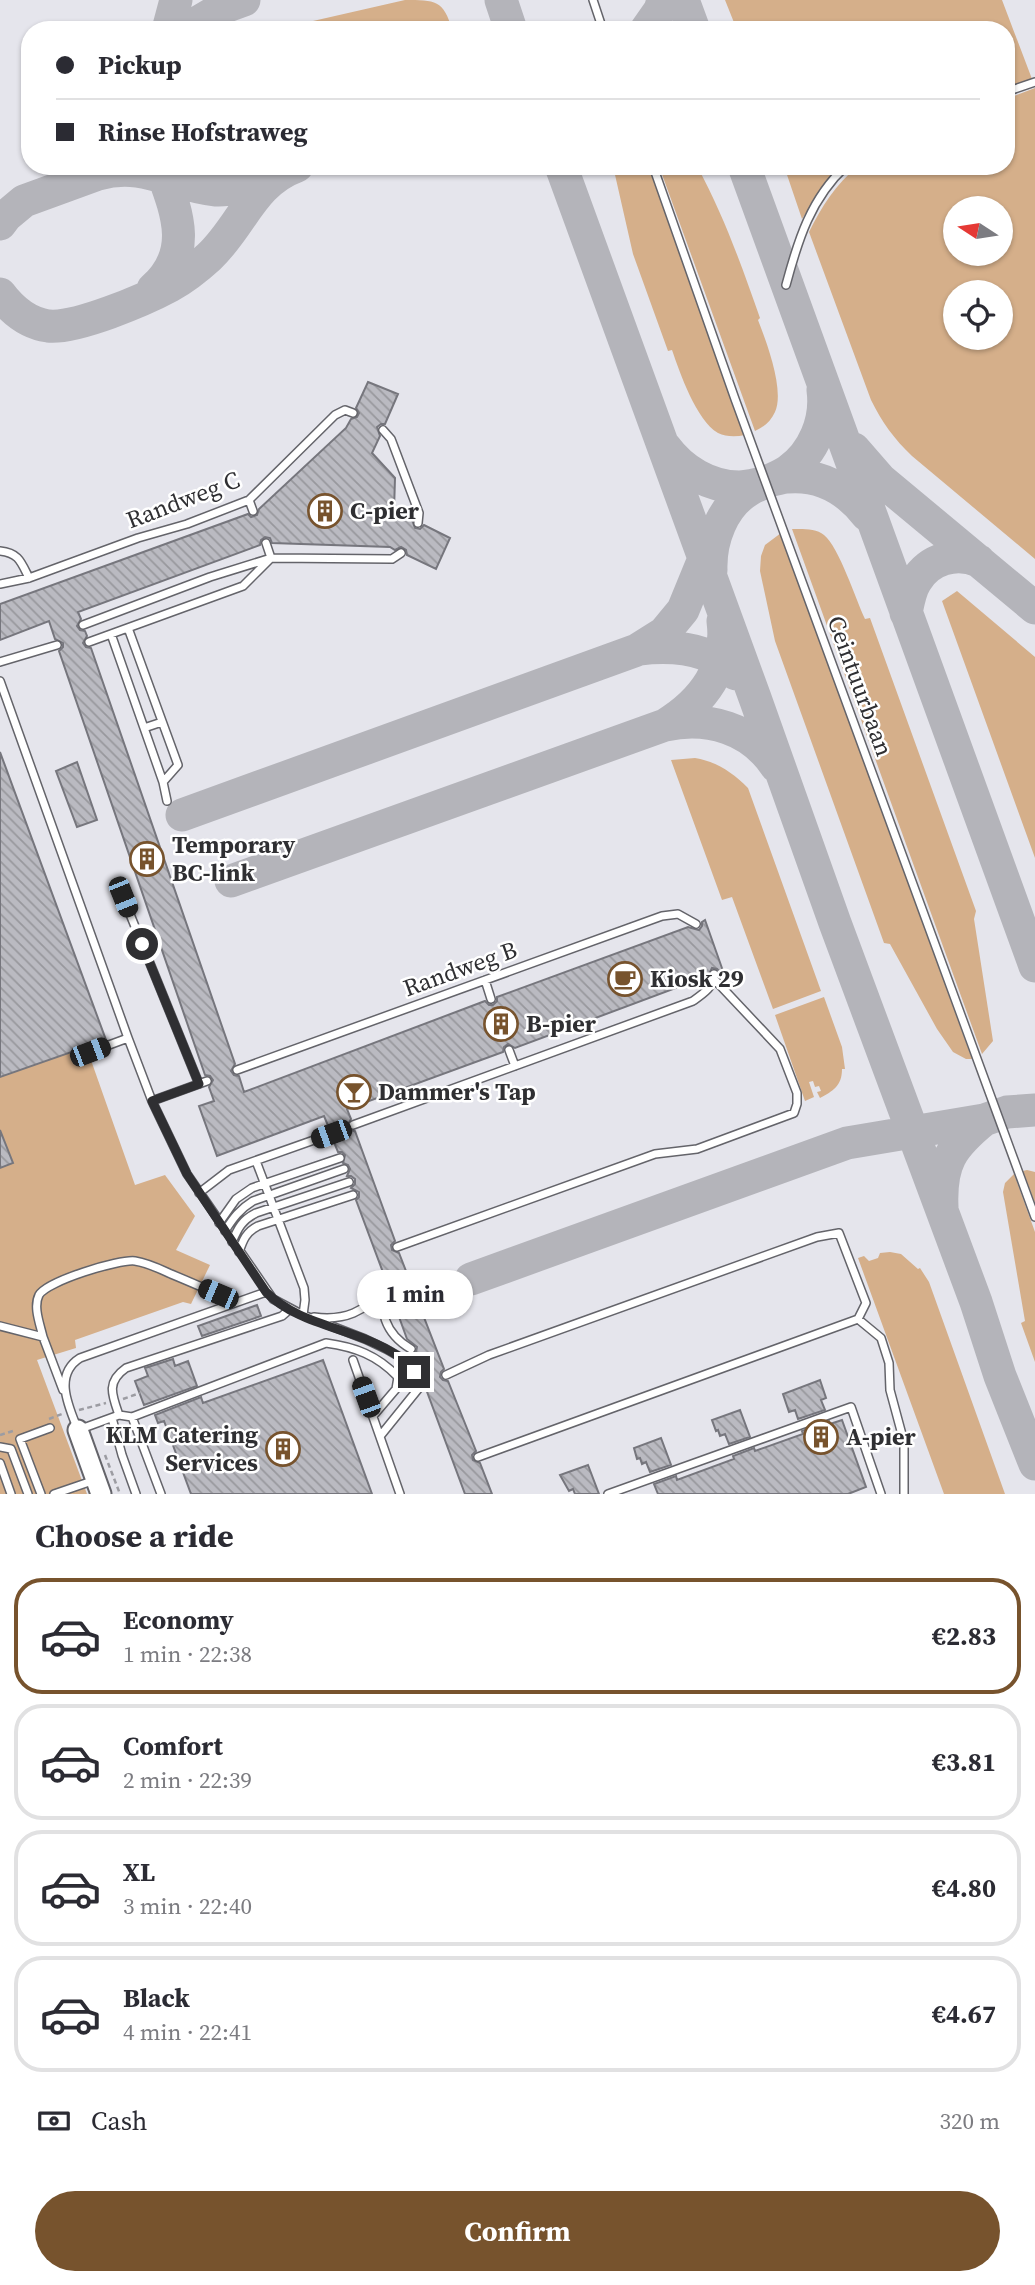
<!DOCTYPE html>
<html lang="en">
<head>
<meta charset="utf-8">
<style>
	:root { --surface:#fff; --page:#f2f2f3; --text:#2b2b33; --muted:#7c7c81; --line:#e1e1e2; --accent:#77532d }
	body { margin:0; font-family:"Source Serif 4",serif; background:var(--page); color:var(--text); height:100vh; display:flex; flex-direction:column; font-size:26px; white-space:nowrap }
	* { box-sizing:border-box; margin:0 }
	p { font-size:23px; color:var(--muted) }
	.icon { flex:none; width:38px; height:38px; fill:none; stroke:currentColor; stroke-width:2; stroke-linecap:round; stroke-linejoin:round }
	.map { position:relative; height:1494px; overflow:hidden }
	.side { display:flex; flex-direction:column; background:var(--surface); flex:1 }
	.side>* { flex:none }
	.banner { position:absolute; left:21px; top:21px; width:994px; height:154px; border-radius:28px; box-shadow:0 2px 5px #0004; display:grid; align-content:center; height:154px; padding:0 35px; background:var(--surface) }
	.needle { width:46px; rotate:282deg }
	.fabs { position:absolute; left:943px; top:196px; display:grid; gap:14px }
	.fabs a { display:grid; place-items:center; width:70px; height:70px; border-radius:50%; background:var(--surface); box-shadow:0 2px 5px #0004; font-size:35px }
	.end { position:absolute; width:32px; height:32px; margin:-16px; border:9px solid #2f2f32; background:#fff; box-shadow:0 0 0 4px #fff }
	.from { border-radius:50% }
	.bubble { position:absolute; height:49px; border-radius:24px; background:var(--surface); box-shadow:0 2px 5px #0004; font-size:23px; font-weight:700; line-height:49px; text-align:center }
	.car { position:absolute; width:21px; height:42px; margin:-21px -10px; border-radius:9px; box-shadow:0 0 5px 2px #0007; background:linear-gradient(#222 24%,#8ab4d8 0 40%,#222 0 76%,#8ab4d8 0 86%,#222 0) }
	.banner b { display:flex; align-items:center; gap:24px; height:66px; font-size:26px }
	.banner b+b { border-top:2px solid var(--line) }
	.banner i { width:18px; height:18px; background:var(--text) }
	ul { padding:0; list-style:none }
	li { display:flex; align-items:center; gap:21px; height:116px; margin:0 14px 10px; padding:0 21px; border:4px solid var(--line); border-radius:28px }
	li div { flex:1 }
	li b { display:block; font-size:26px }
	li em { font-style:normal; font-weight:700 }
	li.current { border-color:var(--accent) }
	li>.icon { width:63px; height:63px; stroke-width:1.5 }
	h2 { padding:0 35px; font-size:32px; line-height:84px }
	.pay { display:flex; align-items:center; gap:18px; height:77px; padding:0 35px; font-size:26px }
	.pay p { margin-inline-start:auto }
	.action { display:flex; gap:14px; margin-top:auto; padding:14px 35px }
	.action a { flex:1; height:80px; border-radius:42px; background:var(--accent); color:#fff; font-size:28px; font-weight:700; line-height:80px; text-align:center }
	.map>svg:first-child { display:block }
</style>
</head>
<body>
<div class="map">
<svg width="1035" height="1494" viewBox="0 0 1035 1494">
	<defs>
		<pattern id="building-back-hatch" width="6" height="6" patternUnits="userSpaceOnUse" patternTransform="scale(1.75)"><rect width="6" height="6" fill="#babac1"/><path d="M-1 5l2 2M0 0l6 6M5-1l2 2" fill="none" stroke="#98989d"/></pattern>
	</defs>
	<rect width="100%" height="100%" fill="#e5e5ec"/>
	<path fill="#d5af8a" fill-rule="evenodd" d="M405 0C435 0 444 0 452 30H291L313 21Z
		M725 0H1002L1032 79 1006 88V30H737Z
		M1035 88V559L912 456C894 439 882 422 871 400L809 232C822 206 835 185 858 166H1006V99ZM956 208H1001V254H956ZM956 292H1001V338H956Z
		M613 166H648L745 435C736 437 726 437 718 433 696 420 680 373 672 350L668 351 633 254Z
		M659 166H697C724 216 741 264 760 318L758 320C766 341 785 390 775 412 771 421 764 427 755 431Z
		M784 166H841L816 197 802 219Z
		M792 529C802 529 816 528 824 535 839 547 856 600 865 619L870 618 976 911 974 919 993 1041 982 1054Z
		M781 533 972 1059H966L953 1052 937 1029 890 944 884 943 775 641 760 571 761 556 765 545Z
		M957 591 1035 657V858L942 601Z
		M695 758C717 762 732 772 748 788L821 991 773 1009 732 897 722 900 671 760Z
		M824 997 842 1047 845 1069H842C842 1086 833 1091 820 1098L817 1092 821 1091 819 1086 815 1087 813 1081 809 1082 814 1097 805 1101 775 1015Z
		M86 1046 135 1185 165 1175 195 1216 176 1250 210 1265 191 1304 183 1302 75 1340 76 1348 37 1360 87 1494H0V1077Z
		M1027 1170 1035 1172V1203L1023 1171Z
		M1014 1174 1035 1232V1362L1021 1323 1025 1321 1003 1192 1005 1183Z
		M890 1252 901 1254 918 1269 920 1268 929 1282 1005 1494H944L858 1258 864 1256 869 1261 878 1258 880 1253Z"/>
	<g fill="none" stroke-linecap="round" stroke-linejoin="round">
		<path stroke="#b4b4ba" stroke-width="33" d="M501 0 511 30
			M683 0 694 30
			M168 30 176 0
			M185 30 222 8 244 0
			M646 30 660 10 663 0
			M561 166 755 698 835 923 976 1302 1000 1376 1035 1464
			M744 166 1035 966
			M98 174C145 161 172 186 216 190 236 191 255 181 274 175
			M0 224 6 216 24 201 98 174 112 166
			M153 289C195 252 176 210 160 166
			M0 294C12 310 27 323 48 326 76 329 144 300 170 286 184 278 197 268 209 257 243 225 251 183 297 166
			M665 447C682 470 709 487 739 487 756 487 771 479 787 477 821 474 847 489 867 515
			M854 449 881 480 1035 608
			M711 570C710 541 722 506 749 490 761 483 776 479 788 471 814 453 827 420 823 390
			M906 613C908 603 910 590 916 581 929 559 956 551 979 561
			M639 649C673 645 711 648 736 674
			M665 725C703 702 729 667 723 621
			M182 815 637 650 664 633 683 610 708 549
			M231 881 665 725C708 716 751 728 776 766
			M942 1207C940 1163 951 1147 984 1120
			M471 1279 847 1143 984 1120 1007 1112 1035 1110"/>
	</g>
	<path fill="url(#building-back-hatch)" stroke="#76767d" stroke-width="2" d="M368 382 398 394 385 424H381L377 427 380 436 372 453 395 478 394 511 412 520 415 528 420 529 424 525 450 538 436 569 407 555 406 550 401 547 395 550 390 547 272 543 270 538 265 537 261 540 260 545 78 612 81 619 77 626 80 630 85 631 87 636 83 643 86 647 91 648 235 1064 231 1071 234 1075 239 1076 244 1092 485 1001 489 1005H493L497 1001V997L688 927 699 930 702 926V922L705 920 723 971 720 972 717 969 712 968 708 976 515 1048 508 1044 504 1047 503 1052 347 1109 351 1119 347 1126 350 1130 355 1131 395 1241 391 1245 392 1250 399 1253 444 1369 441 1372 440 1377 443 1380 448 1381 476 1451 472 1455 473 1460 480 1463 492 1494H465L426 1389 429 1381 419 1369 413 1355 416 1352 417 1347 407 1339 390 1292 392 1279 388 1275H384L356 1200 359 1197V1192L351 1188 355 1184V1179L351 1176H347L350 1169 348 1165 343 1163 345 1155 342 1152H338L333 1140 337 1136 335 1130 329 1128 324 1116 217 1156 199 1106 214 1101 209 1087 213 1080 210 1076 205 1075 59 651 63 647V643L55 639 49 621 0 640V604L248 514 251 517 257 515 259 509 346 428 351 419 357 417 359 413 356 408Z
		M0 752 106 1040 0 1077Z
		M77 762 97 820 77 827 56 771Z
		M0 1130 13 1163 0 1168Z
		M257 1305 261 1316 202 1336 198 1326Z
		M173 1359 175 1366 188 1361 197 1386 144 1405 135 1381 148 1376 145 1368Z
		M323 1360 372 1494H191L164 1421 158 1423 155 1415 201 1397 203 1403Z
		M820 1380 826 1398 821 1400 825 1410 798 1419 795 1410 789 1412 783 1394Z
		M740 1410 750 1437 729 1444 725 1434 720 1436 718 1430 716 1431 712 1420Z
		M842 1420 866 1487 848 1494H658L654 1484 676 1476 677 1480 734 1459 733 1456 754 1448 755 1451 803 1434 802 1431 829 1421 830 1424Z
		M661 1438 671 1465 650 1472 646 1462 642 1464 640 1458 637 1459 634 1448Z
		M588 1465 599 1494H575L573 1489 569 1491 560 1475Z"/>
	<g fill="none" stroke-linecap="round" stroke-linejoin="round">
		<g stroke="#64646a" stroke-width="10">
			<path id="lane" d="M593 0 603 30
				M1006 92 1035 82
				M653 166 735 399 1035 1217
				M786 285C798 240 811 198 846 166
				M383 430 391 439 419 513 418 523
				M249 500 253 511
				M266 543 271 558
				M0 551C19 553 21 562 29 578
				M0 584 29 578 138 538 187 524 249 500 335 415 345 410 353 413
				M83 625 210 577 271 558 392 559 401 553
				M111 634 163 782 178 765 128 628
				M89 642 243 586 271 558
				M0 662 57 645
				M0 681 128 1038 152 1101 187 1174 273 1299 303 1315 365 1339 386 1349 400 1357 423 1383 381 1435
				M144 728 162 722
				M163 782 167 801
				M123 897 199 1084
				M485 980 491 999
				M509 1050 515 1066
				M90 1052 128 1038
				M237 1070 662 916 678 914 696 924
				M152 1101 207 1081
				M353 1125 693 1001C703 994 715 986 714 974
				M256 1161 304 1288 305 1300 303 1315
				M199 1193 229 1170 331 1134
				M219 1223 236 1199 252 1188 340 1158
				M225 1231C233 1218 240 1209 253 1201L344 1169
				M232 1242C238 1228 242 1220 256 1213L349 1182
				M397 1247 655 1154 697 1149 794 1113 797 1104V1093L780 1049 715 980
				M239 1252C243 1240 246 1232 258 1226L353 1195
				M386 1281C377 1309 385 1334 411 1349
				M314 1317C345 1321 365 1312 384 1288
				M858 1319 881 1338 889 1363 890 1390 904 1442V1494
				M0 1326 43 1337 63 1390
				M43 1337C40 1324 33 1307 39 1295 47 1281 119 1259 135 1261 148 1263 160 1269 171 1274 193 1283 215 1293 237 1302
				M353 1360 400 1494
				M446 1375 489 1355 817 1237 839 1233 866 1303 858 1319 478 1457
				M119 1415C112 1395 106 1382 126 1368L282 1316 290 1309
				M132 1417 326 1343C355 1347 377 1355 398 1377L396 1389 373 1416
				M112 1418 122 1455 136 1494
				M0 1447 11 1449 28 1494
				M0 1463 11 1494
				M41 1494 20 1439 50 1428
				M54 1494 95 1480
				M161 1494 132 1417 119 1415 78 1430C69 1407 53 1375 80 1358L266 1292
				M608 1494 851 1407 881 1494"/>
		</g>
		<g stroke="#64646a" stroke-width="23">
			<path id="secondary" d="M78 1430 101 1494"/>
		</g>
		<path stroke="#9c9ca2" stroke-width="2.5" stroke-dasharray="5 3.5" stroke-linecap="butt" d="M123 1399 140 1393
			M79 1410 106 1403
			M49 1419 62 1414
			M0 1435 16 1430
			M105 1455 120 1494"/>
		<use href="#lane" stroke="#fff" stroke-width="7"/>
		<use href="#secondary" stroke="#fff" stroke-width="19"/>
	</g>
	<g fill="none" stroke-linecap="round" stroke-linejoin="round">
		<path stroke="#2f2f32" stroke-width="9" d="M142 944 199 1084 152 1101 187 1174 266 1292C300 1327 358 1328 398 1356 404 1360 409 1367 414 1372"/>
	</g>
	<defs>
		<g id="building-ring" transform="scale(1.75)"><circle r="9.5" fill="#fff" stroke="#77532d" stroke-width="1.5"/><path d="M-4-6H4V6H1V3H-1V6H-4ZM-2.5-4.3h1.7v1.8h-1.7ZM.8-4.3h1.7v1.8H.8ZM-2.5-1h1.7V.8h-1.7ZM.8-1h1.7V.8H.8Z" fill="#77532d"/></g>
		<g id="cafe-ring" transform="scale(1.75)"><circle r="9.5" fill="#fff" stroke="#77532d" stroke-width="1.5"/><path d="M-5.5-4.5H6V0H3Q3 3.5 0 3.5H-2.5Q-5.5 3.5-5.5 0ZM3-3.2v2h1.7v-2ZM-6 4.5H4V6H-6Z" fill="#77532d"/></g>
		<g id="bar-ring" transform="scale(1.75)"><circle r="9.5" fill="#fff" stroke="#77532d" stroke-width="1.5"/><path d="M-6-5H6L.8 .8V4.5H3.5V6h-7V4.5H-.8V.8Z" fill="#77532d"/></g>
	</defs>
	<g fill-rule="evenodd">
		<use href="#building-ring" x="325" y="511"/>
		<use href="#building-ring" x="147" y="859"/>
		<use href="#cafe-ring" x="625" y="979"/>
		<use href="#building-ring" x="501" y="1024"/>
		<use href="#bar-ring" x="354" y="1092"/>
		<use href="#building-ring" x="821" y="1437"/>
		<use href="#building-ring" x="283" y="1449"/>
	</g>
	<g text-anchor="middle" stroke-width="5" stroke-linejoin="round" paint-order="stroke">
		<g font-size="24" fill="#2f2f32" stroke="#fff">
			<text transform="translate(183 500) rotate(-21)" y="8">Randweg C</text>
			<text transform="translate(860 686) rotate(70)" y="8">Ceintuurbaan</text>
			<text transform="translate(460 969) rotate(-20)" y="8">Randweg B</text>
		</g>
		<g font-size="24" font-weight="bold" fill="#2f2f32" stroke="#fff" text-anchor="start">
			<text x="350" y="519">C-pier</text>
			<text x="172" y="853">Temporary<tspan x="172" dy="28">BC-link</tspan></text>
			<text x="650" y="987">Kiosk 29</text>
			<text x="526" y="1032">B-pier</text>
			<text x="378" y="1100">Dammer's Tap</text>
			<text x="258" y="1443" text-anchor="end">KLM Catering<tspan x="258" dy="28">Services</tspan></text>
			<text x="846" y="1445">A-pier</text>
		</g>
	</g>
</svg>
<div class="fabs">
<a><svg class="needle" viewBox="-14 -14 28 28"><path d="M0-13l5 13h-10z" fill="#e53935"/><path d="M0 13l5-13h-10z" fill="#7c7c81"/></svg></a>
<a><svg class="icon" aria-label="locate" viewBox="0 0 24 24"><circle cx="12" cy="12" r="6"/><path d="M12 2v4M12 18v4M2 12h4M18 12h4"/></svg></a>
</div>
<i class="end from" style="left:142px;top:944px"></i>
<i class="end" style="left:414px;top:1372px"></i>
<div class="bubble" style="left:357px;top:1270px;width:116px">1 min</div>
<i class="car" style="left:123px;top:897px;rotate:158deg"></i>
<i class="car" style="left:90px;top:1052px;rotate:69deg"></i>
<i class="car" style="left:331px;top:1134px;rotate:250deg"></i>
<i class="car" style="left:218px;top:1294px;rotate:293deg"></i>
<i class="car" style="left:366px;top:1397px;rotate:340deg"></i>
<div class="banner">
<b><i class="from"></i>Pickup</b>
<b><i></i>Rinse Hofstraweg</b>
</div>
</div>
<section class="side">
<h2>Choose a ride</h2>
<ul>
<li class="current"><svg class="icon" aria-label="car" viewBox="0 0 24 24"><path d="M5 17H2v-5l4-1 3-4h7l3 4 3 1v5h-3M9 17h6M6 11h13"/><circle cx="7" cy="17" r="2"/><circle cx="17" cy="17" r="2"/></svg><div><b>Economy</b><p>1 min · 22:38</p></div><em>€2.83</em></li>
<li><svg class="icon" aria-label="car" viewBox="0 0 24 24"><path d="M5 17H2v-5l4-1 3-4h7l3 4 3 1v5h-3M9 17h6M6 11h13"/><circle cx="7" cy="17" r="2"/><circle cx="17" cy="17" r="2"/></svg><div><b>Comfort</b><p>2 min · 22:39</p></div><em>€3.81</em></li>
<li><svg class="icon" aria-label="car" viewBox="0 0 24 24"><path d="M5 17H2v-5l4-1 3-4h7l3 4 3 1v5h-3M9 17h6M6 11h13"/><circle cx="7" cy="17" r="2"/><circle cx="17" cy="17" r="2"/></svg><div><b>XL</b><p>3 min · 22:40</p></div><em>€4.80</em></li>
<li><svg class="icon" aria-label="car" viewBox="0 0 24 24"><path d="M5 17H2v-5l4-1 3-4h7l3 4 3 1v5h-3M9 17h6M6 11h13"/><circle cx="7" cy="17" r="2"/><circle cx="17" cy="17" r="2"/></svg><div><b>Black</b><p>4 min · 22:41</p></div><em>€4.67</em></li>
</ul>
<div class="pay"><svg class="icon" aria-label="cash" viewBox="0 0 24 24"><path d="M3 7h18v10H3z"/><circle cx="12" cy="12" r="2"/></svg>Cash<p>320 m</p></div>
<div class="action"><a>Confirm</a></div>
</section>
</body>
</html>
